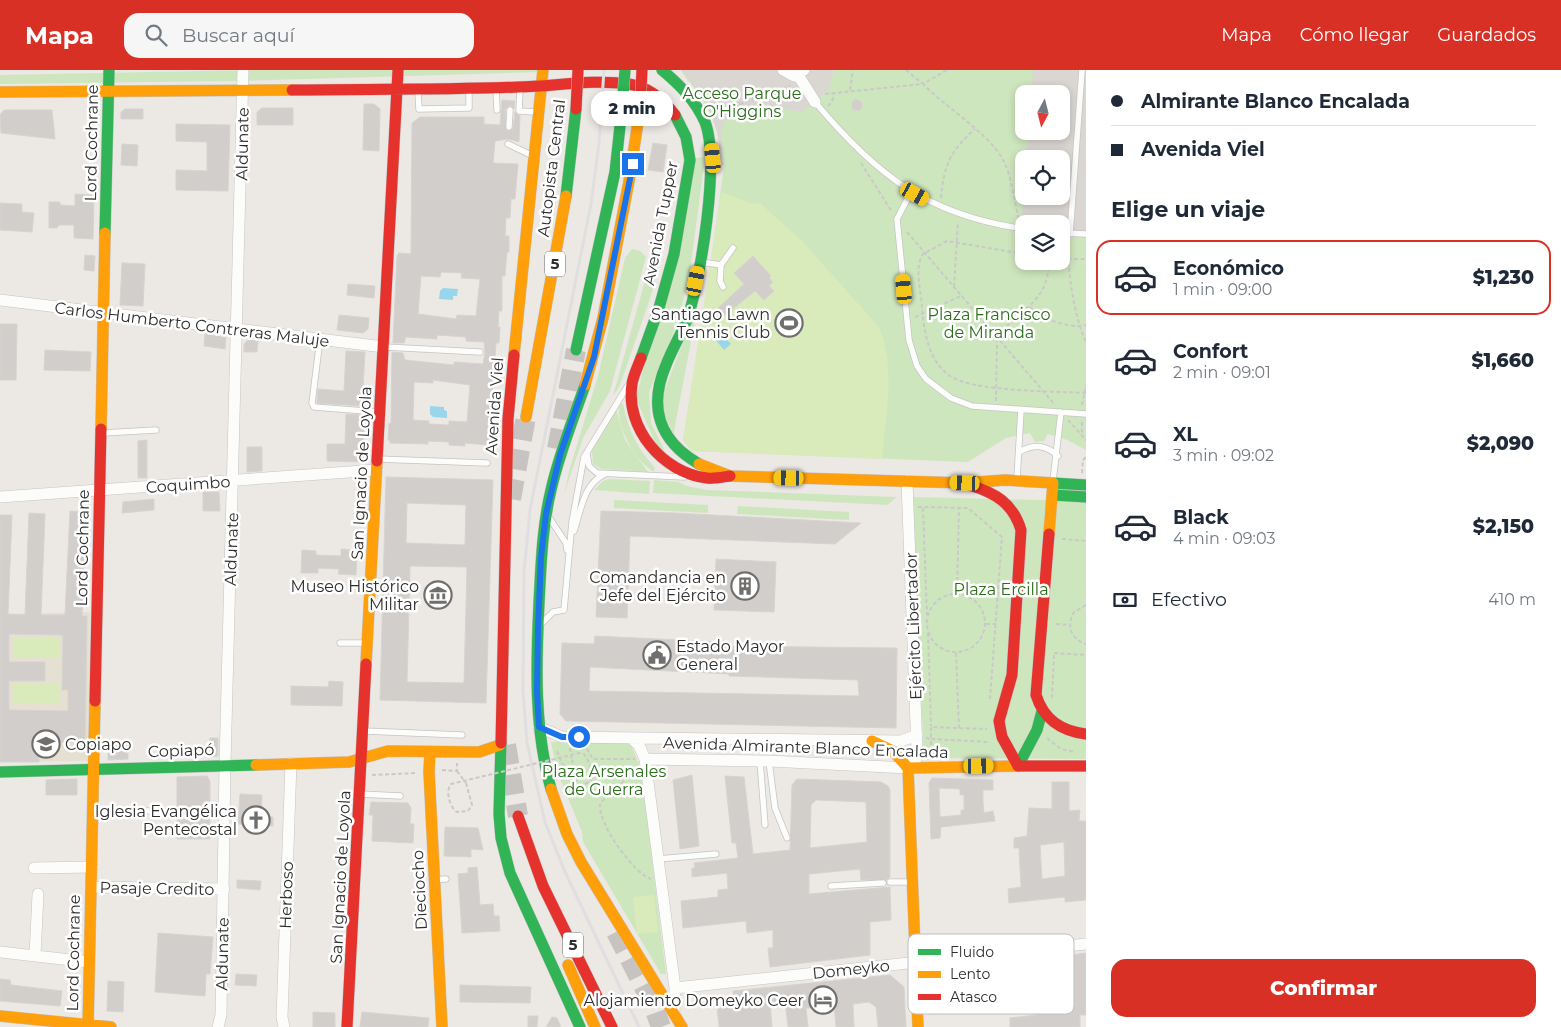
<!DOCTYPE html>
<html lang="es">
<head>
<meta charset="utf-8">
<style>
	:root { --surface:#fff; --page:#f6f6f7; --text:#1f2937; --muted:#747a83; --line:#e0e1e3; --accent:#d93025 }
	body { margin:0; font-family:Montserrat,sans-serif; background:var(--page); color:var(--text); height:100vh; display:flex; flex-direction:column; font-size:19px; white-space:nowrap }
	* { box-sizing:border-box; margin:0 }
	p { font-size:16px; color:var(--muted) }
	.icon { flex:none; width:28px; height:28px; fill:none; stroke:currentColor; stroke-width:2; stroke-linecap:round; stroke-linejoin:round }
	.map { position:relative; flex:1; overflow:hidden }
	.panel { display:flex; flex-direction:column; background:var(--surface); width:475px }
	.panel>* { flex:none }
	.top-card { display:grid; align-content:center; height:110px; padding:0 25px; background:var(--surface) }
	.needle { width:32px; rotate:187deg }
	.fabs { position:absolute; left:1015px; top:15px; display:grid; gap:10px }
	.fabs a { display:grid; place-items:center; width:55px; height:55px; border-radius:10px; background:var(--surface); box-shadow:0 2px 8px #0003; font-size:25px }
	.end { position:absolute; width:22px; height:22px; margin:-11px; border:6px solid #1a73e8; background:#fff; box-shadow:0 0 0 2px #fff }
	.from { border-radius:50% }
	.bubble { position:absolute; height:35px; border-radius:15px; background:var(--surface); box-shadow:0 2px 8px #0003; font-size:16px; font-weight:800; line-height:35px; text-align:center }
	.car { position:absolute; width:15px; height:30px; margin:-15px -8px; border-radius:6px; box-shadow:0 0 4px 1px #0007; background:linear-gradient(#f5c518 24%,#345 0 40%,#f5c518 0 76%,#345 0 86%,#f5c518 0) }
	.top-card b { display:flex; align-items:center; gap:18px; height:48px; font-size:19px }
	.top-card b+b { border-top:1px solid var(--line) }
	.top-card i { width:12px; height:12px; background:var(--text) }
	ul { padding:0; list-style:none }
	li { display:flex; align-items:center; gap:15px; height:75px; margin:0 10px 8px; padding:0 15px; border:2px solid transparent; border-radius:15px }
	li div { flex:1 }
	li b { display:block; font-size:19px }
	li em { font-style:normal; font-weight:800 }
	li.active { border-color:var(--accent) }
	li>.icon { width:45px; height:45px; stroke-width:1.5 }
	h2 { padding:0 25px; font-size:22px; line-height:60px }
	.pay { display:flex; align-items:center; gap:12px; height:55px; padding:0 25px; font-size:19px }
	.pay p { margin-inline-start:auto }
	.primary-button { display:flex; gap:10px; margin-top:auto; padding:10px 25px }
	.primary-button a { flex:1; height:58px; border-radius:15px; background:var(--accent); color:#fff; font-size:20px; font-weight:800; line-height:58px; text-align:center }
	header { display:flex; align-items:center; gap:30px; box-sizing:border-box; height:70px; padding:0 25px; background:var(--accent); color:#fff }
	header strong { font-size:24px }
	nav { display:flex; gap:28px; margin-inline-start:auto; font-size:18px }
	.search { width:350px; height:45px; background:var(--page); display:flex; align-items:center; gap:12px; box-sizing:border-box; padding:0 18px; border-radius:15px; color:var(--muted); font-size:19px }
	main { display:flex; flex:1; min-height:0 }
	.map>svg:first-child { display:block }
</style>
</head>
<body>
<header>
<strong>Mapa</strong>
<div class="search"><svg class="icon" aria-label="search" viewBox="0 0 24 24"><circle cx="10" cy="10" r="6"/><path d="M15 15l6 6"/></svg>Buscar aquí</div>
<nav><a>Mapa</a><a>Cómo llegar</a><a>Guardados</a></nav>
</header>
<main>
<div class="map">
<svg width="1086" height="957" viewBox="0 0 1086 957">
	<rect width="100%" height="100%" fill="#ece8e4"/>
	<path fill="#e6e0d3" d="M90 542 89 691 0 692V544Z"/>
	<path fill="#cee6be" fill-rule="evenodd" d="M251 0H540V2L235 11 0 14V5Z
		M681 0H1086V380L1067 370 1048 364 1044 371 1035 372 1030 363 1006 368 968 392 692 381 683 370 703 250 724 96 721 95C721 70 715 45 700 25 694 17 685 9 681 0ZM1024 24H1061V61H1024ZM1024 89H1061V126H1024ZM1024 154H1061V191H1024Z
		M705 87 689 209 676 256 649 322 651 353 664 379 659 381 636 329 696 88Z
		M632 179 640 181 646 187 610 321 583 368 564 424 570 398 598 306 625 188Z
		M651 189 660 190 651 226 620 315 613 326Z
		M698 234 674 361 675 367 663 342V324Z
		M619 334H623C628 360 638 379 655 398L654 402C635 391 616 357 619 334Z
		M616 339 625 370 648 402 602 399 593 394 592 381Z
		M609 409 650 411 649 424 594 420 603 411Z
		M654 410 679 412 687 416 707 420 897 427 887 435 653 423Z
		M912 427 1086 431V689L924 688Z
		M614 430 708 435V443L614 438Z
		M738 436 849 442V450L737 444Z
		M551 672H630L641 699 666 904H661L583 772 582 762 557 701Z"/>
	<path fill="#d9eabb" d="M721 122 753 134 760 133 803 172 878 256C897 293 885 348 882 389L692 381 683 370Z
		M14 567H60V587H14Z
		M12 613H59V633H13Z
		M654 825 658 862 637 864 633 827Z"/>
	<path fill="#dad6d2" d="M681 0H834L829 19 802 42 781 39 758 50H725L721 63 724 95H721L718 65 711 44 701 26Z
		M1033 0H1086V164L1061 163V154H1024V159H1021L1024 119V126H1061V89H1026L1028 61H1061V24H1031Z"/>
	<path fill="#99d6ec" d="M443 218 458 219 457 226H453V230L439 229 440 221Z
		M716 258 731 274 724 280 710 263Z
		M430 336 444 337V340L447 341V348L433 347 430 344Z"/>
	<path fill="#d1cecb" stroke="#d7d4d0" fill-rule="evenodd" d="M856 29 862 32V38L858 41 852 39V32Z
		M502 30 515 31 514 39 510 35 505 39 506 61 513 59 515 42 520 46 519 72 508 69 495 71 493 93 518 94 515 129H511L510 148H506L505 166H509V182H507L505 206H502V241H499L498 257H500L499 273H496L495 289 498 290 496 307H493L492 322 495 323 493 340H490L488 356H492L491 372H487V375L465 373V376L449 375V372L428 371V374L390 373V370H388L389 353 391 354 392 282 403 283 405 290 454 295V292L483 294 485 283 484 272 466 271V267L437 265V269L406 267 404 273H393L397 186 399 183 411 184 412 53 420 47H484V54L500 55ZM441 202 462 203 461 208 480 209 476 246 457 245 456 249 418 244 421 206 440 207ZM433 310 470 315 467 352 449 351V355L429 354V351L413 350 414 312 433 313Z
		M364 34H374L380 39 379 81 363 80Z
		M262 38H293V55H257V42Z
		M125 39H143V49H121V42Z
		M4 40H52L55 69 1 63 0 45Z
		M176 54 230 55 228 121 176 120V100L207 101V72L176 71Z
		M653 73 667 75 663 102 648 100Z
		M122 74 138 75 137 96 121 95Z
		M75 124 94 125 93 169 74 168V155H59L57 158H49V132H60V135L75 136Z
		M0 133 22 134V142L34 143 32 162 0 160Z
		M85 185 95 186 94 201 84 200Z
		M753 186 771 206 769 208 773 212 769 216 774 221 764 230 755 221 724 246 717 239 744 214 734 203Z
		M122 193 145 194 143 236 120 235Z
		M348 214 375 216 374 228 347 225Z
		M339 245 369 248 368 259 363 263 337 260Z
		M0 254H17L16 310H0Z
		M205 264 226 267 225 279 204 276Z
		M248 270 258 271 257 282H244V274Z
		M45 280 91 282 90 301 44 300Z
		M346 281 365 282 362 336 317 333 318 319 344 321Z
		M346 344 361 345V350H364V392L327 391V374H345Z
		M147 370V408H138V371Z
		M247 377H262V401L247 402Z
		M386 407 493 410 486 633 380 630ZM407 433 466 435 465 475 406 473ZM410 496 467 497 464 613 407 612Z
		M203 422H219L220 441H203Z
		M154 429V440L122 443 123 432Z
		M70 441 86 442 82 546H87L85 673 39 672V692H0V445H12L8 544 25 545 29 443 45 444 41 545H65ZM9 564 63 565 62 620H68V641L9 640V611H45V592H9Z
		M601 441 676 443 861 453 835 474 630 466 627 548 596 547Z
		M341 479 357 480 356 505 338 504 339 499 318 498V503H301L302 480 316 481V485L341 486Z
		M716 489 776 492 774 542 714 540Z
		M595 566 721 572V576L897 578 896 658 566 651 560 644 562 573 594 574ZM590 597 729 604V606L858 610 859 626 589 621Z
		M329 611 343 612 342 636 291 635V616L328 617Z
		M210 668H218V686L207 687 206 681H210Z
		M108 674H128V689L108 690Z
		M692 705 699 776 680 779 673 710Z
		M207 706 210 711V769H177V707Z
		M725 706 744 707 753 784 790 780 792 715 797 709 881 712 888 716 890 720V807L886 810H861L860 799 809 804V824L890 817 891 850 870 852V885L770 897 768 878H773V860L747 863 746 851 683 858 681 831 718 827V820L728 819 727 803 692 807V798H695L694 793 738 788 736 773H732ZM816 730 866 732 867 772 810 778 811 735Z
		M932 708 993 710V720H983V732L984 743 993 741 995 751 941 757 940 768 931 769 929 713ZM939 718 960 719V725H964V740H961V745L940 747Z
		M77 709V725H46V710Z
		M1052 712H1069V741L1080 740 1079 751H1086V830L1065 832V827L1009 833 1008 819 1021 817 1019 778H1014V768L1027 766 1029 738 1052 739ZM1064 772 1065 806 1042 809 1040 775Z
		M240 724 262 725 261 746 273 747V756L238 754Z
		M371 732 408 733 411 738 410 754H414L413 773 372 771 373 745H369Z
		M445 757 478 758 483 780 471 779V787L444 786Z
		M477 797 480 835 493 834 494 846H499L500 861 462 863 458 804 468 803V798Z
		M237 810 261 811 260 820 237 818Z
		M158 863 213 867 210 904H206L205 926 155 922Z
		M1086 883V945H1080V957H1010V948L1036 945 1037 889Z
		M236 904 257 905 256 916 235 915Z
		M890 905 904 917 906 957H878L876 937 869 932 853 934 854 957H836L834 933 813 935V938H806L808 957H788L785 931 770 932 772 957H719L716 927 734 926 733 921Z
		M0 909 10 910 11 915 62 921 60 936 0 931Z
		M108 911 124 912 123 942 107 941Z
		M460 915 531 917 530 933 460 932Z
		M313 942 335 943V957H313Z
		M362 942 429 948 428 957H360Z
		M528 946H538L537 957H528Z
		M552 947 557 948 561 957H546Z"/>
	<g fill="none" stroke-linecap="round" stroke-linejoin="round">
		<path stroke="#c6c3c0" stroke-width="20" stroke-dasharray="20 10" stroke-linecap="butt" d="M557 379 576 280
			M511 429 526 347
			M506 675 518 746
			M616 862 653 935 661 957"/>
		<g stroke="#c5c4c5" stroke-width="7">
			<path id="lane" d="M496 19 497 40
				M520 19 519 41 535 42
				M418 22 419 39 469 38V20
				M815 32C876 105 927 145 1024 159
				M509 57 510 40
				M508 74 533 86
				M911 122 897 149 909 270 917 296 926 309 951 328 972 336 1086 344
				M1061 163 1086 164
				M1070 164 1082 0
				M701 192 721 195 720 211 723 217
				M721 195 733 178
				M320 269 312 333 314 337 378 342
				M385 277 480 282
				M103 363 156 360
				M1019 382C1033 374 1045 374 1058 386
				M587 384 589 396 597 403 684 407
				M377 389 487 393
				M1017 408 1021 340
				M1053 411 1061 342
				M550 449 566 473 567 480
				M574 461C581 441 583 414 605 404
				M543 552 553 542 564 540 572 452 584 387 627 317
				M340 573H366
				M364 661 462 665
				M760 691 765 755
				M769 691 775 738 787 768
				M361 724 400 726
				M95 740 152 741
				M658 789 716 784
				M435 810 446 809
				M890 812H910
				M831 816 883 813
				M1010 882 1014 931"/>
		</g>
		<g stroke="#c5c4c5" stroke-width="12">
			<path id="street" d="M783 0 794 6 804 0
				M798 5 815 32
				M0 230 384 277
				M0 427 377 400
				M539 657 562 667 901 671 917 665
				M631 668 639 675 645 689 675 918 674 943
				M645 689 769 691 908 698 916 689 917 682 907 411
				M34 798 92 797
				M91 817 224 819
				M0 882 89 892
				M35 885 38 824
				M675 918 1086 874
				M218 957 221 945 225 695 243 0
				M284 957 282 947 291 693"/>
		</g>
		<g stroke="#c5c4c5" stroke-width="12">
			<path id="fast" d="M662 0C680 15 695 30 705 52 720 91 701 206 688 247 682 263 672 279 666 295 648 337 659 371 699 394
				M566 126 576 39
				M105 163 109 0
				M576 280 615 102 622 38
				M641 288 659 238 674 184 690 90 686 67 675 45
				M1053 413 1086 415
				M1053 425 1086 427
				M501 673 499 744 501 768 510 803 580 957
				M1018 696 1037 660 1042 641
				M0 702 256 695
				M551 719C534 659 536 595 539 533 541 496 542 457 551 420 559 384 573 350 585 315"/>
		</g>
		<g stroke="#c5c4c5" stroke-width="12">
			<path id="slow" d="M0 22 292 20
				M514 285 543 0
				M585 315 603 248 629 111 640 39
				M526 347 566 126
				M101 359 105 163
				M699 394 730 406 965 413 1005 410 1053 413 1049 464
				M366 594 377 391
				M872 671 893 681 908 698
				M430 682 429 702 442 957
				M256 695 349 692 388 681 479 682 500 675
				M908 698 918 957
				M908 698 1018 696
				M551 719 567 764 581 792 682 957
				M568 895 595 957
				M0 946 111 957
				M88 957 95 631"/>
		</g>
		<g stroke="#c5c4c5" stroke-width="12">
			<path id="jam" d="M292 20C367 19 443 20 519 17 556 16 593 9 629 14 649 17 663 29 675 45
				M641 288C638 296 633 306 632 314 625 358 663 403 707 408 714 409 723 407 730 406
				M377 391 398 0
				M970 415C995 423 1013 433 1021 460L1012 605 999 651 1002 667 1018 696
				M1049 464 1036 625C1044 650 1061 661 1086 664
				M95 631 101 359
				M501 673 508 349 514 285
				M1018 696H1086
				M518 746 543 816 612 957
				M347 957 366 594"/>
		</g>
		<path stroke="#c9c9c8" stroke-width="2" stroke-dasharray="4 2.5" stroke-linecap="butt" d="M906 0 923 14 947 0
			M850 20 853 0
			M825 24 923 14C944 36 988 63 1002 88 1012 106 1014 130 1019 151
			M828 36 832 32 834 23
			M715 43 790 16
			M861 93 892 142
			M941 128C944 95 950 81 975 59
			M907 162 1055 335
			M1069 172C1066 197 1075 250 1086 272
			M1024 184 947 171 923 184C914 197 921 221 922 237 924 261 928 291 950 306 974 322 1054 321 1086 323
			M1061 189H1086
			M954 217 958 152
			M1030 237C1041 249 1070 259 1086 255
			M915 247 961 226
			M996 331 997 268C1018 237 1048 236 1049 191
			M1082 335 1086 315
			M1068 350 1086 370
			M1082 352V365
			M1082 403 1083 390 1086 387
			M918 437 968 438 1002 467 990 629
			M923 438 927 545
			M1062 469 1086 471
			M927 553a29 29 0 1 1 58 0a29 29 0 1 1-58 0Z
			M957 524 959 438
			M1086 535 1074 542C1066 556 1071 569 1086 574
			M986 554H996
			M1056 554 1070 555
			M928 563 931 656
			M956 583 959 658
			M1054 583 1086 585
			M1052 628 1054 585
			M926 668 931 669V657L987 659
			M1047 668 1061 679 1074 682
			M570 678 572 690
			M580 679H587L593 689H635
			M557 681 564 698V704L562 706
			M927 683 931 684V669L989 672
			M442 700 457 701V693
			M457 701 466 713
			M372 705 417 703
			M624 711C619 716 601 730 600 735 598 753 633 803 651 809"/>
		<use href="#lane" stroke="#fcfcfb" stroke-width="5.5"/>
		<use href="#street" stroke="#fcfcfb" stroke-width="11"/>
		<use href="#fast" stroke="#30b455" stroke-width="11"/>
		<use href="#slow" stroke="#ff9f0a" stroke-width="11"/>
		<use href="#jam" stroke="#e5322d" stroke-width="11"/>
		<path stroke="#dfdfe1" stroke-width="3" d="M604 0 599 73 591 134 530 440 524 502 523 620 527 673 545 752 565 802 639 957"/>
		<g stroke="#c6c5c4" stroke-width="12" stroke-linecap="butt">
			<path id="fast-bridge" d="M622 38 625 0"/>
		</g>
		<g stroke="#c6c5c4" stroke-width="12" stroke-linecap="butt">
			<path id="jam-bridge" d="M576 39 578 0
				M640 39 642 0"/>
		</g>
		<path stroke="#c9c9c8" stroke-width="2" stroke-dasharray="4 2.5" stroke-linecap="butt" d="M466 713 472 735 468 741 457 742C450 738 445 721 451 714L579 683 584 684C589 691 595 704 590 712L582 715 577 712 572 690"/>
		<use href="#fast-bridge" stroke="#30b455" stroke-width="11"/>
		<use href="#jam-bridge" stroke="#e5322d" stroke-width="11"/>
	</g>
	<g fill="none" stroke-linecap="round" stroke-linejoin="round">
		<path stroke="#1a73e8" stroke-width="6" d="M579 667H562L539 657 537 621 538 558 541 487 546 444 560 385 594 287 633 94"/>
	</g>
	<defs>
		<g id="stadium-ring" transform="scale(1.4375)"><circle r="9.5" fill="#fff" stroke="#706f6e" stroke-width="1.5"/><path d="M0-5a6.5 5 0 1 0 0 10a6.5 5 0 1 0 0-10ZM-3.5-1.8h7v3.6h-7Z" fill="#706f6e"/></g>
		<g id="building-ring" transform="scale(1.4375)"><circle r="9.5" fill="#fff" stroke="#706f6e" stroke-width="1.5"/><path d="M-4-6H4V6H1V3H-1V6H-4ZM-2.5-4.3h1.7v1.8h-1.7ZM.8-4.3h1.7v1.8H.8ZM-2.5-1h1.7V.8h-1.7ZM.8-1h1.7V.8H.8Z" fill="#706f6e"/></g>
		<g id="museum-ring" transform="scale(1.4375)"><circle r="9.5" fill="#fff" stroke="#706f6e" stroke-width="1.5"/><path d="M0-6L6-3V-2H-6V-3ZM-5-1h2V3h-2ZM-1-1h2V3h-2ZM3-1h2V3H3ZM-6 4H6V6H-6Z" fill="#706f6e"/></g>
		<g id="civic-ring" transform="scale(1.4375)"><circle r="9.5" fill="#fff" stroke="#706f6e" stroke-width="1.5"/><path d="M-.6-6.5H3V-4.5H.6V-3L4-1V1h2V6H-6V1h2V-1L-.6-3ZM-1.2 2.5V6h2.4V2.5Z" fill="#706f6e"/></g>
		<g id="school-ring" transform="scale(1.4375)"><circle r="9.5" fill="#fff" stroke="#706f6e" stroke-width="1.5"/><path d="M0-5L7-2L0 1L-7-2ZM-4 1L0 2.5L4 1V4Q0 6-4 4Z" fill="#706f6e"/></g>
		<g id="church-ring" transform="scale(1.4375)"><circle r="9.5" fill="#fff" stroke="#706f6e" stroke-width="1.5"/><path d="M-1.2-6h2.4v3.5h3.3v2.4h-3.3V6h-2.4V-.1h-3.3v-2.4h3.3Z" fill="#706f6e"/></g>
		<g id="hotel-ring" transform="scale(1.4375)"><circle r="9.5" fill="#fff" stroke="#706f6e" stroke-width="1.5"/><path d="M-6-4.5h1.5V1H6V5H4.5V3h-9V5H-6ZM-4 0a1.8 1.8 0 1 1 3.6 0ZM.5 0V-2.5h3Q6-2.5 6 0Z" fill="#706f6e"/></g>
	</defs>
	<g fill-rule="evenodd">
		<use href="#stadium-ring" x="789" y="253"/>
		<use href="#building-ring" x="745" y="516"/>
		<use href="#museum-ring" x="438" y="525"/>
		<use href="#civic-ring" x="657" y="585"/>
		<use href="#school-ring" x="46" y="674"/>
		<use href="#church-ring" x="256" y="750"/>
		<use href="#hotel-ring" x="823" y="930"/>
	</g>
	<g text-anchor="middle" stroke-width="5" stroke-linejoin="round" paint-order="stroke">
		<g fill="#fff" stroke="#6d6d6d" stroke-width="1">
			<rect x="545" y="181.5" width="20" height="25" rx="4"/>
			<rect x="563" y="862.5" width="20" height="25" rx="4"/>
		</g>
		<g font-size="15" font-weight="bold" fill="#2e2e2e">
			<text x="555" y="199">5</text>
			<text x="573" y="880">5</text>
		</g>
		<g font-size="16" fill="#2c6e1b" stroke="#fff">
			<text x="742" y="29">Acceso Parque<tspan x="742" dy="18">O'Higgins</tspan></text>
			<text x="989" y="250">Plaza Francisco<tspan x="989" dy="18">de Miranda</tspan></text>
			<text x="1001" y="525">Plaza Ercilla</text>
			<text x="604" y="707">Plaza Arsenales<tspan x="604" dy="18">de Guerra</tspan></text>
		</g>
		<g font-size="16" fill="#2e2e2e" stroke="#fff">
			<text transform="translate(91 73) rotate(-89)" y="6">Lord Cochrane</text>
			<text transform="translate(242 74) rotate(-89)" y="6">Aldunate</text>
			<text transform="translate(551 98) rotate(-83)" y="6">Autopista Central</text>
			<text transform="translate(660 153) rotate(-79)" y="6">Avenida Tupper</text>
			<text transform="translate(192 254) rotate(7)" y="6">Carlos Humberto Contreras Maluje</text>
			<text transform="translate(494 336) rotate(-86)" y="6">Avenida Viel</text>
			<text transform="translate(361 403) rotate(-87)" y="6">San Ignacio de Loyola</text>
			<text transform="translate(188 414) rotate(-4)" y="6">Coquimbo</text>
			<text transform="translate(82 478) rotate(-89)" y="6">Lord Cochrane</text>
			<text transform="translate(231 479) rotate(-88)" y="6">Aldunate</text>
			<text transform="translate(913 556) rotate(-92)" y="6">Ejército Libertador</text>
			<text transform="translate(806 677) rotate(2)" y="6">Avenida Almirante Blanco Encalada</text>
			<text transform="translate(181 680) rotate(-2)" y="6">Copiapó</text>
			<text transform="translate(340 807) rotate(-87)" y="6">San Ignacio de Loyola</text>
			<text transform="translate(157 818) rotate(1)" y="6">Pasaje Credito</text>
			<text transform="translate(419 820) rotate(-93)" y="6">Dieciocho</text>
			<text transform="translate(286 825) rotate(-88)" y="6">Herboso</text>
			<text transform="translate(73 883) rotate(-89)" y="6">Lord Cochrane</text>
			<text transform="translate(222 884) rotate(-89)" y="6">Aldunate</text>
			<text transform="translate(851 899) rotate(-6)" y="6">Domeyko</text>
		</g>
		<g font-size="16" fill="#2e2e2e" stroke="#fff" text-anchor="end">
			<text x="770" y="250">Santiago Lawn<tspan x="770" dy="18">Tennis Club</tspan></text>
			<text x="726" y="513">Comandancia en<tspan x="726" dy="18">Jefe del Ejército</tspan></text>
			<text x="419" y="522">Museo Histórico<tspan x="419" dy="18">Militar</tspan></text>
			<text x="676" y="582" text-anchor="start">Estado Mayor<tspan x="676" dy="18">General</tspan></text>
			<text x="65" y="680" text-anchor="start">Copiapo</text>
			<text x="237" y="747">Iglesia Evangélica<tspan x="237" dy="18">Pentecostal</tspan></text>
			<text x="804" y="936">Alojamiento Domeyko Ceer</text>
		</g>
	</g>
	<rect x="908" y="864" width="166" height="80" rx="8" fill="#fff" stroke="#c0c0c0" stroke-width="1"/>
	<rect x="918" y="879" width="23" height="6" fill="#30b455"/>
	<rect x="918" y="901" width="23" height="7" fill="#ff9f0a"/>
	<rect x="918" y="924" width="23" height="6" fill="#e5322d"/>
	<g font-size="14" fill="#2e2e2e">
		<text x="950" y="887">Fluido</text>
		<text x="950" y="909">Lento</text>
		<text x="950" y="932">Atasco</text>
	</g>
</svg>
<div class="fabs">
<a><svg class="needle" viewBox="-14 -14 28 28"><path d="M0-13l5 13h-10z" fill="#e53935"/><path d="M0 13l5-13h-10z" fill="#747a83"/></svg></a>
<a><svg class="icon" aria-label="locate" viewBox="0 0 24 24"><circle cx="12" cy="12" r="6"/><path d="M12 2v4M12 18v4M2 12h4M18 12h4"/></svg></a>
<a><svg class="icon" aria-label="layers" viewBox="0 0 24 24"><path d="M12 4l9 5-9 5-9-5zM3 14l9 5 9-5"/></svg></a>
</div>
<i class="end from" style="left:579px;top:667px"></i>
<i class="end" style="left:633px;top:94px"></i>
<div class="bubble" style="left:591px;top:21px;width:82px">2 min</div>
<i class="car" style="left:713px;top:88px;rotate:355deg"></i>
<i class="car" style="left:915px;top:124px;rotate:119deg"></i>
<i class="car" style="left:696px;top:211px;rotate:11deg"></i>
<i class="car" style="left:904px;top:219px;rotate:355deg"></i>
<i class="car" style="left:789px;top:408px;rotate:271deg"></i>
<i class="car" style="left:965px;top:413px;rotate:272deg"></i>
<i class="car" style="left:979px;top:696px;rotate:89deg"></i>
</div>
<section class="panel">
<div class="top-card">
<b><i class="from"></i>Almirante Blanco Encalada</b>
<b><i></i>Avenida Viel</b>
</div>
<h2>Elige un viaje</h2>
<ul>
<li class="active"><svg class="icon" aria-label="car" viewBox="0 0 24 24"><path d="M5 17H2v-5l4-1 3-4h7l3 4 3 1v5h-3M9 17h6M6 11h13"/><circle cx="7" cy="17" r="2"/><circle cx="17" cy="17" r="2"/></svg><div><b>Económico</b><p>1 min · 09:00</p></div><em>$1,230</em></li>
<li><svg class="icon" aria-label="car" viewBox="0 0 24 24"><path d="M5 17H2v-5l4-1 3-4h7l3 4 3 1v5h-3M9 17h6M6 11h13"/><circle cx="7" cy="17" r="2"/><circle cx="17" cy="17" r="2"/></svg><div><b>Confort</b><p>2 min · 09:01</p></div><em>$1,660</em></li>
<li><svg class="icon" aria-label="car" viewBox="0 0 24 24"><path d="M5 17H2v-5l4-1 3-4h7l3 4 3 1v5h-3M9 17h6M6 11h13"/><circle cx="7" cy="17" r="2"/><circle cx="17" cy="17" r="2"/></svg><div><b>XL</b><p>3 min · 09:02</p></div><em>$2,090</em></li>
<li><svg class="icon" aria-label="car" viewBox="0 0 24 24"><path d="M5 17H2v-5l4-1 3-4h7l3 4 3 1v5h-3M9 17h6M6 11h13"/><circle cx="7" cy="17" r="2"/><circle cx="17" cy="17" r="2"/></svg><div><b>Black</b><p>4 min · 09:03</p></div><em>$2,150</em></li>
</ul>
<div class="pay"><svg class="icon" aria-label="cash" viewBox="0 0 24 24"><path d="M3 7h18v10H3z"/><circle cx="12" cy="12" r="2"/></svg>Efectivo<p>410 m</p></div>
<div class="primary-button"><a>Confirmar</a></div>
</section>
</main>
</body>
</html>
